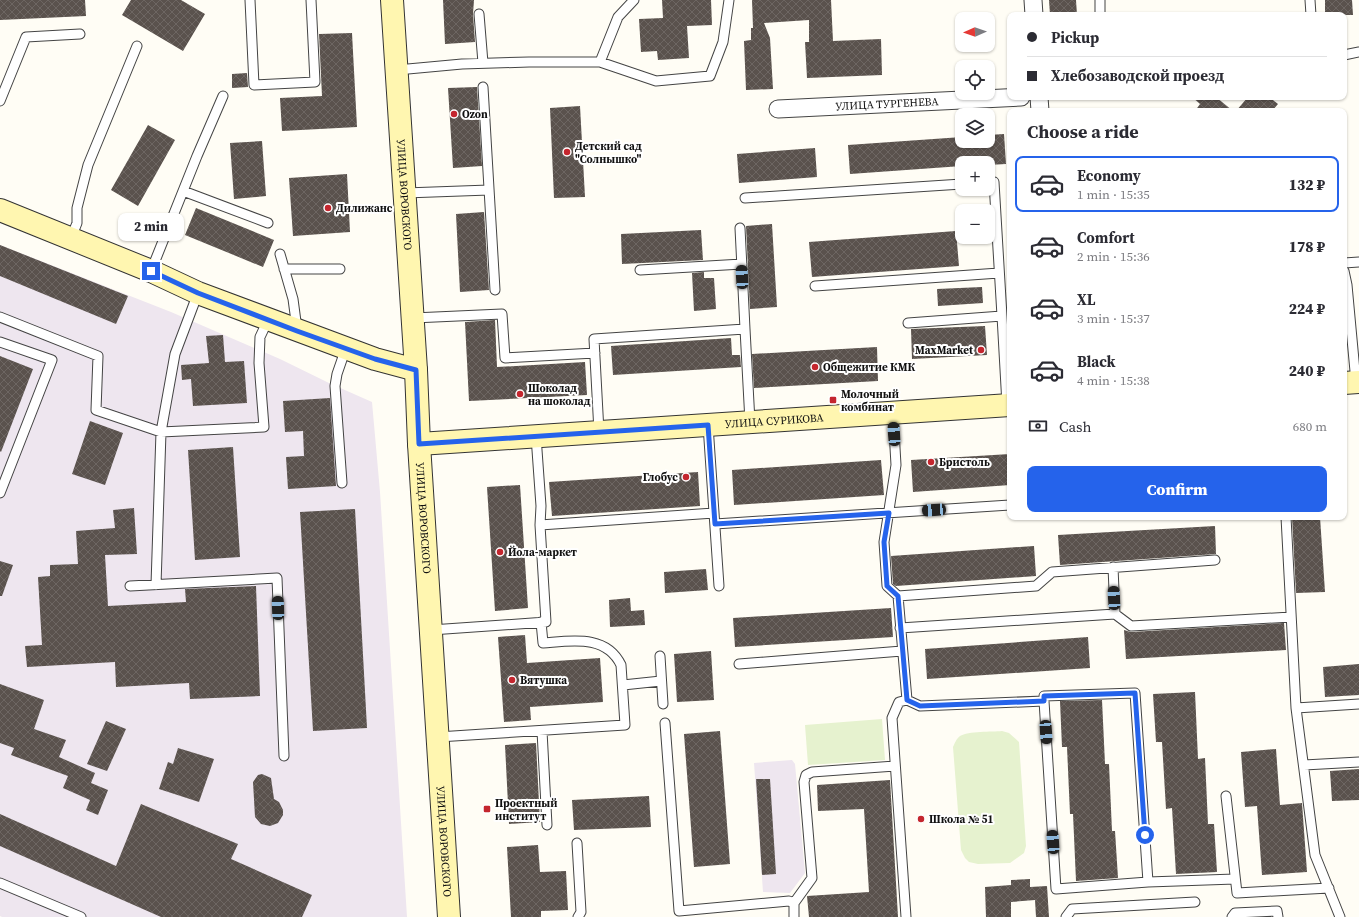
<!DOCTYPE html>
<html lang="en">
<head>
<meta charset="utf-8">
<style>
	:root { --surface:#fff; --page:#f2f2f3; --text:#2b2b33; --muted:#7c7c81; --line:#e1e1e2; --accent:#2563eb }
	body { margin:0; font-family:"Source Serif 4",serif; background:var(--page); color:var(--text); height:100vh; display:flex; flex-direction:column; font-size:15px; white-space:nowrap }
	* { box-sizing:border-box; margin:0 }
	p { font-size:13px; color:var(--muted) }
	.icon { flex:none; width:22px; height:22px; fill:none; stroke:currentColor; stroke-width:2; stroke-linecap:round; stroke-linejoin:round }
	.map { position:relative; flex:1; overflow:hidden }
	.side { position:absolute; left:1007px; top:108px; width:340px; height:412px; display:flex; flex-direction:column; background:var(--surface); border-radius:8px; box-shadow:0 1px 3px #0004 }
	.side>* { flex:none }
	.banner { position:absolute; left:1007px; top:12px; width:340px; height:88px; border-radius:8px; box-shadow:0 1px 3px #0004; display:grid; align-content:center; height:88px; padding:0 20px; background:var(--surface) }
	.needle { width:26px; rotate:268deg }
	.tools { position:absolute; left:955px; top:12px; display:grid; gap:8px }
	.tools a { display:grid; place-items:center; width:40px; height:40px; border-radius:8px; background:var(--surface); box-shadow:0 1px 3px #0004; font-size:20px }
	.end { position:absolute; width:18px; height:18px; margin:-9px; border:5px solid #2563eb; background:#fff; box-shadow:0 0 0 2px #fff }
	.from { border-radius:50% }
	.bubble { position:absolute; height:28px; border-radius:8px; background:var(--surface); box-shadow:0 1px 3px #0004; font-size:13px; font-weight:800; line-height:28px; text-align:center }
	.car { position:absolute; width:12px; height:24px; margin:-12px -6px; border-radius:5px; box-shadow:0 0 3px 1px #0007; background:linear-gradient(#222 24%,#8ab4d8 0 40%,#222 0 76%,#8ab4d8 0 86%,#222 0) }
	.banner b { display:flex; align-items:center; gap:14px; height:38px; font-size:15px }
	.banner b+b { border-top:1px solid var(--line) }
	.banner i { width:10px; height:10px; background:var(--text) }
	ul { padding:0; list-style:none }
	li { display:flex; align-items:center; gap:12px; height:56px; margin:0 8px 6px; padding:0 12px; border:2px solid transparent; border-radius:8px }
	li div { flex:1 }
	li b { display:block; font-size:15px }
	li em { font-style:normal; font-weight:800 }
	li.active { border-color:var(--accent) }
	li>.icon { width:36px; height:36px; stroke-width:1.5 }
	h2 { padding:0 20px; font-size:18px; line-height:48px }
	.pay { display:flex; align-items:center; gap:10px; height:44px; padding:0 20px; font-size:15px }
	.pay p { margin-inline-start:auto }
	.button { display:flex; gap:8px; margin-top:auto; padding:8px 20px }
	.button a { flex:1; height:46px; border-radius:8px; background:var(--accent); color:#fff; font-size:16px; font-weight:800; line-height:46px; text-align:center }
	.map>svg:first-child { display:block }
</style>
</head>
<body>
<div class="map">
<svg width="1359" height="917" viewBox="0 0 1359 917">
	<defs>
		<pattern id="building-cross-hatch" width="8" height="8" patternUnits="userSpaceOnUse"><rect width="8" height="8" fill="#5a524d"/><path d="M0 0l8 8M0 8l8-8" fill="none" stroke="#6d6662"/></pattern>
	</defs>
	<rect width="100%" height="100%" fill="#fffdf5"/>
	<path fill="#eee6ef" d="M0 245 171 312 280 359 329 383 372 402 380 492 407 917H2L0 916Z
		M792 760 795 764 805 873 790 893 763 892 754 763Z"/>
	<path fill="#e6f2cf" d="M882 719 885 760 808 765 805 725Z
		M1002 731 1009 733 1019 742 1026 846 1024 853 1010 863 978 864 969 862 965 858 961 850 953 747C955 743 956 739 960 736 968 731 992 732 1002 731Z"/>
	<path fill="url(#building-cross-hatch)" d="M0 0H85L86 16 0 20Z
		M131 0H181L205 14 183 51 122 15Z
		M443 0H474L473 14 475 42 445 44Z
		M662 0H711L712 25 687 26 689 58 658 60 657 51 641 52 639 19 663 18Z
		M752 0H831L833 41 881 39 882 75 807 78 805 42H809V20L764 23 770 38 773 89 746 90 744 41 751 40V28H753Z
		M1049 0H1076L1077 15H1050Z
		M1325 0H1352L1353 15H1325Z
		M352 33 357 127 282 131 280 98 322 96 319 34Z
		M247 73 248 87 232 88V74Z
		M477 87 482 166 453 168 448 88Z
		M1192 97H1216L1233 111H1195L1200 104Z
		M1248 97H1269L1278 104 1272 111H1236Z
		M580 106 585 197 554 198 550 108Z
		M148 125 175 140 138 206 111 190Z
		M1004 134 1006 164 988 165V163H962V166L850 174 848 145 962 137V141H988V135Z
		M262 141 266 196 234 199 230 143Z
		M815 148 817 177 739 183 737 154Z
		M347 174 350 232 293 236 289 178Z
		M196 208 274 240 263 267 185 235Z
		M484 212 489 290 460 292 456 214Z
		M772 224 777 307 750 309 746 226Z
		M701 230 703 260 622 264 621 234Z
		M956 231 959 266 812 277 809 242Z
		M0 245 128 296 116 324 0 276Z
		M704 272V278H714L716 309 694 311 692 273Z
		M982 287 983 303 938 306 937 289Z
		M495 320 497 367 585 362 587 395 469 401 465 322Z
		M985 326 987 355 912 359 911 329Z
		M223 335 225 362 244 361 247 403 193 406 191 379 182 380 181 365 209 363 206 336Z
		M731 338 732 355H740L741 367 613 375 611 346Z
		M877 347 878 381 754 388 752 354Z
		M0 356 33 369 1 452 0 451Z
		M330 398 336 486 288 489 286 457 304 456 303 431 285 432 283 401Z
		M90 421 123 433 105 485 72 474Z
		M233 447 240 557 195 560 188 450Z
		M1010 454V485L913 492 911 460Z
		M881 460 884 495 734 505 732 470Z
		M698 472 700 506 552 516 549 482Z
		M520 485 528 608 495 611 487 487Z
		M134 508 137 554 105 555 108 606 186 602 185 589 256 586 260 696 190 699 189 683 116 687 115 662 27 667 25 646 42 645 38 577 50 576V565L78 564 76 531 115 528 113 510Z
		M355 509 367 728 313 731 300 512Z
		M1292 517H1320L1325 592 1296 593Z
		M1215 526 1216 554 1060 565 1058 535Z
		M1034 546 1036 576 896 586 893 584 891 556Z
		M0 561 13 565 2 596H0Z
		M706 569 708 590 665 593 664 572Z
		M630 598 631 611 644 610 645 625 610 627 609 600Z
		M891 608 893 637 735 647 733 618Z
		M1284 623 1286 650 1126 659 1124 630 1131 632Z
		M525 635 527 663 600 658 603 702 530 707 531 720 504 722 498 637Z
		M1088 637 1090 668 927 679 925 649Z
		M711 651 714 700 677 702 674 654Z
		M1359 664V695L1325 697 1323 667Z
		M0 684 44 700 34 729 66 740 59 757 95 773 91 783 108 790 98 815 86 810 90 800 63 788 68 776 11 755 14 748 0 743Z
		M1195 692 1198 759 1205 758 1208 824H1214L1217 872 1176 874 1172 808 1166 809 1162 742H1156L1153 694Z
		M1102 700 1105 764H1109L1112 831H1115L1118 878 1076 881 1073 814H1070L1067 747H1062L1060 701Z
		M106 721 126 729 107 771 87 764Z
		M720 731 730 864 694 867 684 734Z
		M536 743 540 822 509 824 505 745Z
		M178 748 214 759 199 802 159 789 168 762 173 764Z
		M1276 749 1280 805 1302 803 1307 872 1262 875 1257 806 1245 807 1241 752Z
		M1359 769V800L1332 801 1330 771Z
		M262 774 271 778 274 799 279 802 283 810V815L278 823 270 826 261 824 255 817 253 782 258 775Z
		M756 779H770L776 874 762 875Z
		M890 780 898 917H809L807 896 869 892 864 809 818 811 817 785Z
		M649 796 651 827 574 830 572 800Z
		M141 804 238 844 231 859 312 895 302 917H161L0 846V814L116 866Z
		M538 845 540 872 566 871 568 910 541 911V917H511L507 847Z
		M1030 879V887L1047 886 1049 917H1036L1035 900 1011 902V917H986L985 887 1011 885V880Z"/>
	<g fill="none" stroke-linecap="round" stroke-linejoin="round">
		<g stroke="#444" stroke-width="11">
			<path id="lane" d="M250 0 254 85 315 82 311 0
				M1100 0V15
				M1310 0 1311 15
				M479 14 483 63
				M1344 55 1359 52
				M600 62 618 17 634 0
				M397 70 462 64 529 62H600L656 81 710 76 723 42 729 0
				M483 87 495 290
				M0 101 26 37 80 34
				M988 182H994L1002 316
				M183 191 268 223
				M405 193 489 190
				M745 198 962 184
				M740 228 745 329
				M71 238 77 223V208L88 165 137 46
				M280 254 293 299 297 329
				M1344 263 1359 262
				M284 269H340
				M640 270 742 264
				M151 271 197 156 223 96
				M1344 271 1347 285
				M815 286 999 273
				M1344 286 1347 285 1356 382
				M0 317 98 356 96 410 161 432 175 354 198 293
				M413 318 502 314 505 358 595 353
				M908 323 1002 316 1007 405
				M0 342 52 360 0 493
				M893 413 896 465 884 542 887 586 898 596 1036 586 1052 572 1215 560
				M708 425 719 586
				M599 432 594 339 745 329 750 422
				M342 483 335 386 337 374 346 348
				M1286 517 1296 708 1315 855 1340 917
				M715 524 1010 505
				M540 525 714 513
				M1113 567 1115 614
				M156 585 161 432 264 427 259 363 260 337 268 320
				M130 586 277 578 284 756
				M898 596 907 700 899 702 892 718 906 917
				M900 628 1115 614 1131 626 1291 617
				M431 630 546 622 540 525 541 506 536 436
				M660 656 663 704
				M739 664 902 651
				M623 685 661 681
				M907 700 920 706 1044 701 1056 889 1148 882
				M1044 701V696L1135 693 1148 882 1235 879
				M1296 708 1359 704
				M665 723 679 911 789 901 794 903
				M542 731 547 825
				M438 737 625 725 621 665C606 634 571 641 543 643L541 622
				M1304 765 1359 762
				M1226 796 1237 893 1329 888
				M577 843 581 912 578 917
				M0 883 81 917
				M794 917V903L812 878 804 782 806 775 812 772 895 766
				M1066 917 1072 909 1195 902
				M1232 917 1235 913 1277 911 1278 917"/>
		</g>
		<g stroke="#444" stroke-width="19">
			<g id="street">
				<path d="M1033 0 1034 15"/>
				<path d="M1039 97 1040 111"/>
				<path id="s1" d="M778 109 1021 97"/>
			</g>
		</g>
		<g stroke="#333" stroke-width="24">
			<g id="secondary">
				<path id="s2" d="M392 0 416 370 419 444 449 917"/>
				<path d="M0 210 151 271 198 293 375 359 416 370"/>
				<path d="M1344 383 1359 382"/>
				<path id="s3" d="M419 444 1010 405"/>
			</g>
		</g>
		<use href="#lane" stroke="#fff" stroke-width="9"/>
		<use href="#street" stroke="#fff" stroke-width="17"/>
		<use href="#secondary" stroke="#fff6b0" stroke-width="22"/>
	</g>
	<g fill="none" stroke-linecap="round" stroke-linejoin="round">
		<path stroke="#2563eb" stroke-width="5" d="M151 271 198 293 297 331 375 359 416 370 419 444 708 425 715 524 889 513 884 542 887 586 898 596 907 700 920 706 1044 701V696L1135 693 1145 835"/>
	</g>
	<g fill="#c4262e" stroke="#fff" stroke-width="1.5">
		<circle cx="454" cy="114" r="4"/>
		<circle cx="567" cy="152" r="4"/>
		<circle cx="328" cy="208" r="4"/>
		<circle cx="981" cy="350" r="4"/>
		<circle cx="815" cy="367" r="4"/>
		<circle cx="520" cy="394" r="4"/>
		<rect x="829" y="396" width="8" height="8" rx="2"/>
		<circle cx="931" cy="462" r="4"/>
		<circle cx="686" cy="477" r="4"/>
		<circle cx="500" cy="552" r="4"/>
		<circle cx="512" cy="680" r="4"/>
		<rect x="483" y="805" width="8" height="8" rx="2"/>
		<circle cx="921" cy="819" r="4"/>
	</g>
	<g text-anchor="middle" stroke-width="4" stroke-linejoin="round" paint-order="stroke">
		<g font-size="11" fill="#111" stroke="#fff">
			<text dy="4" stroke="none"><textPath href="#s1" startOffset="109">УЛИЦА ТУРГЕНЕВА</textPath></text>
			<text dy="4" stroke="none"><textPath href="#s2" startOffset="195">УЛИЦА ВОРОВСКОГО</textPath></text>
			<text dy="4" stroke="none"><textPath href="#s3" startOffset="356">УЛИЦА СУРИКОВА</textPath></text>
			<text dy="4" stroke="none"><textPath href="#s2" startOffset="519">УЛИЦА ВОРОВСКОГО</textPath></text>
			<text dy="4" stroke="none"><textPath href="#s2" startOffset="843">УЛИЦА ВОРОВСКОГО</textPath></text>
		</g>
		<g font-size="11" font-weight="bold" fill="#111" stroke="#fff" text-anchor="start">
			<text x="462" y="118">Ozon</text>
			<text x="575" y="150">Детский сад<tspan x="575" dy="13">"Солнышко"</tspan></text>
			<text x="336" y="212">Дилижанс</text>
			<text x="973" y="354" text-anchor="end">MaxMarket</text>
			<text x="823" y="371">Общежитие КМК</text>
			<text x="528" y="392">Шоколад<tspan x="528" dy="13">на шоколад</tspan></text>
			<text x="841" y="398">Молочный<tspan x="841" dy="13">комбинат</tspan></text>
			<text x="939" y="466">Бристоль</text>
			<text x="678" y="481" text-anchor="end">Глобус</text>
			<text x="508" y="556">Йола-маркет</text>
			<text x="520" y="684">Вятушка</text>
			<text x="495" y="807">Проектный<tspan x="495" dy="13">институт</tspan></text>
			<text x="929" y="823">Школа № 51</text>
		</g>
	</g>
</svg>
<div class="tools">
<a><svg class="needle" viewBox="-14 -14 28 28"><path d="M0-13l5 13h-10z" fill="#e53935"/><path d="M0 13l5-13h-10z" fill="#7c7c81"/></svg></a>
<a><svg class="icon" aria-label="locate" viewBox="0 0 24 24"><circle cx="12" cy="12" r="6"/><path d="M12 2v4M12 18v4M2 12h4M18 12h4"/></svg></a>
<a><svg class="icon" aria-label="layers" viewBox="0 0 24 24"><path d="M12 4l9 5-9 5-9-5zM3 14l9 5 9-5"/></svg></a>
<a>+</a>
<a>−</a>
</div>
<i class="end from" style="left:1145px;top:835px"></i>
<i class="end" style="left:151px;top:271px"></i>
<div class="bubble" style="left:118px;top:213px;width:66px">2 min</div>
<i class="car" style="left:742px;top:277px;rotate:357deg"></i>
<i class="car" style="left:894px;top:434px;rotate:356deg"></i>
<i class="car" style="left:934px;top:510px;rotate:266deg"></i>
<i class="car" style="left:1114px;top:598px;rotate:357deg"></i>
<i class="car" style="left:278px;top:608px;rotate:358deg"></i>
<i class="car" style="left:1046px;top:732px;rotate:176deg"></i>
<i class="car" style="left:1053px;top:842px;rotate:356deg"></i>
<div class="banner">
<b><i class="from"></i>Pickup</b>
<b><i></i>Хлебозаводской проезд</b>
</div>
<section class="side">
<h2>Choose a ride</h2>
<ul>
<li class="active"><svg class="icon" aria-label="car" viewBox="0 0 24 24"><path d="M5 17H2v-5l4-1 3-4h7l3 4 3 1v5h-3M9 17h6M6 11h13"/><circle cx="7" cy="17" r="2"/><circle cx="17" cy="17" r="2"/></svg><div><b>Economy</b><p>1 min · 15:35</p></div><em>132 ₽</em></li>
<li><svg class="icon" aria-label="car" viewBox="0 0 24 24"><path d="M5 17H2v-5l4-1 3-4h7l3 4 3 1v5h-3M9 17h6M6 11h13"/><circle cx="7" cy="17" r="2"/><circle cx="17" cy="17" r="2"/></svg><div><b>Comfort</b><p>2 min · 15:36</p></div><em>178 ₽</em></li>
<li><svg class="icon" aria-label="car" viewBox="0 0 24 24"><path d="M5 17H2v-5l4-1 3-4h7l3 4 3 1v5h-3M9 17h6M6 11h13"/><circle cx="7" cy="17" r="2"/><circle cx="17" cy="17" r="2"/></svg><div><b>XL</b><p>3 min · 15:37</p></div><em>224 ₽</em></li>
<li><svg class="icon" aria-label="car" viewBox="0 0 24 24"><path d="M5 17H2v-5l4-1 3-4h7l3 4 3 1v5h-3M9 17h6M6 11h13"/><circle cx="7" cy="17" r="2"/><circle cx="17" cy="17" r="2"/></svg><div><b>Black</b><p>4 min · 15:38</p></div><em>240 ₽</em></li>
</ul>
<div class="pay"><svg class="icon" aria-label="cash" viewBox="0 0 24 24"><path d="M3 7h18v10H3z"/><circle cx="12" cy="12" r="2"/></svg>Cash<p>680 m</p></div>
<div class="button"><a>Confirm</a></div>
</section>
</div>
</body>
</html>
